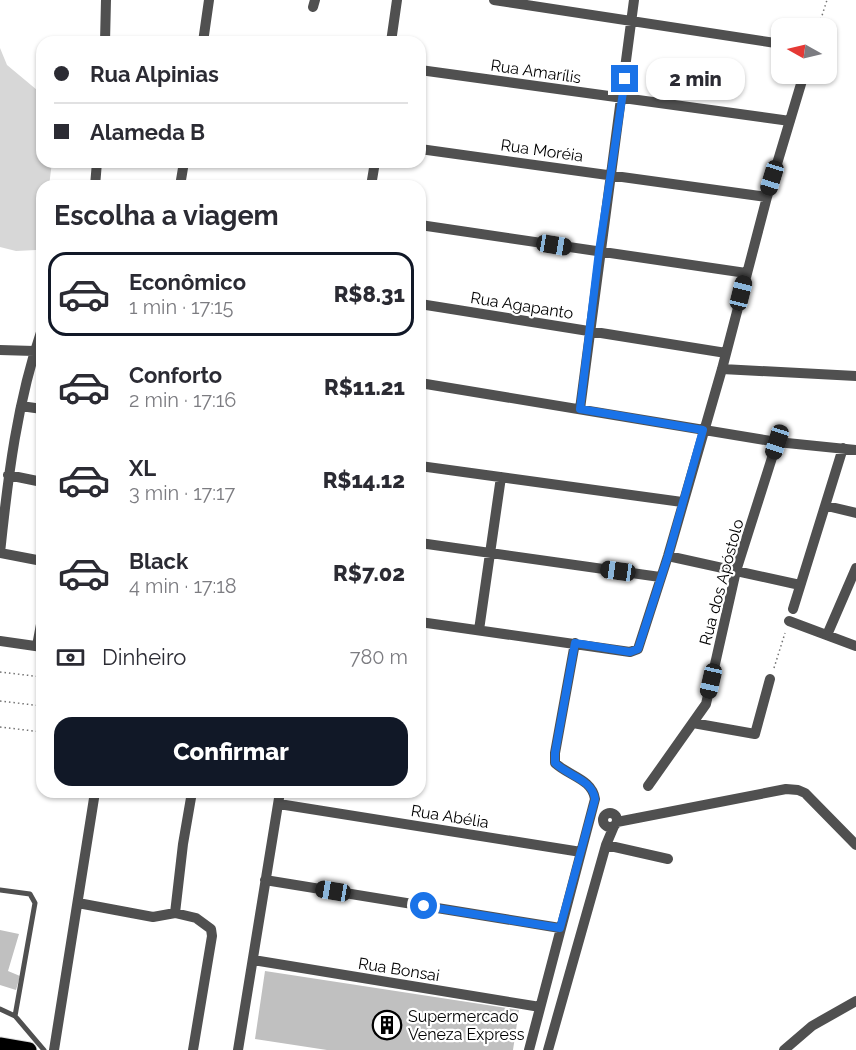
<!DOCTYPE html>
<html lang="pt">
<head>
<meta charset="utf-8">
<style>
	:root { --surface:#fff; --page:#f2f2f3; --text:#2b2b33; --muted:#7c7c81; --line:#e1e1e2; --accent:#111827 }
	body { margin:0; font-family:Raleway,sans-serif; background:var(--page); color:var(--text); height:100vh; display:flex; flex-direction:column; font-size:22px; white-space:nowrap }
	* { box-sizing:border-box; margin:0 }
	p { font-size:20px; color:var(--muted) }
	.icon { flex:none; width:33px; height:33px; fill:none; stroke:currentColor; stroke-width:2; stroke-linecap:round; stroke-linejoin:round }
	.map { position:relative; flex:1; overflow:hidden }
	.sheet { position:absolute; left:36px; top:180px; width:390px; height:618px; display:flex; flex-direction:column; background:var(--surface); border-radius:18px; box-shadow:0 2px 4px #0004 }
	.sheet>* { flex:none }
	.hud { position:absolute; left:36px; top:36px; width:390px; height:132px; border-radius:18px; box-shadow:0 2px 4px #0004; display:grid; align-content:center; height:132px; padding:0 18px; background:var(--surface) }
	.needle { width:39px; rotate:278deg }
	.fabs { position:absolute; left:771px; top:18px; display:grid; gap:12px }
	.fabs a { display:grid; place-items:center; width:66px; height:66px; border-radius:12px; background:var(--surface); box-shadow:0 2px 4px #0004; font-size:30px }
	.end { position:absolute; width:27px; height:27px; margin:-14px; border:8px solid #1a73e8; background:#fff; box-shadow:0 0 0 3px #fff }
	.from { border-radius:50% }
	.bubble { position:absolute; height:42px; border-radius:18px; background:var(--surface); box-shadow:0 2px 4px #0004; font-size:20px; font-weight:800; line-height:42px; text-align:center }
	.car { position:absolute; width:18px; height:36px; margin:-18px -9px; border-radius:8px; box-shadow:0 0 4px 2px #0007; background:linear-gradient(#222 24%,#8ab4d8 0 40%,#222 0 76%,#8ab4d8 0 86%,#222 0) }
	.hud b { display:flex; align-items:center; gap:21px; height:57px; font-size:22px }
	.hud b+b { border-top:2px solid var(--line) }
	.hud i { width:15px; height:15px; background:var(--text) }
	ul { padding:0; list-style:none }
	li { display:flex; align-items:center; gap:18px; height:84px; margin:0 12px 9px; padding:0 6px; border:3px solid transparent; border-radius:18px }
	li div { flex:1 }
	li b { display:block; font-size:22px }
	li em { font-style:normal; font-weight:800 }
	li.selected { border-color:var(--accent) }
	li>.icon { width:54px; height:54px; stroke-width:1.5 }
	h2 { padding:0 18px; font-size:27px; line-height:72px }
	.pay { display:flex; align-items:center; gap:15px; height:66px; padding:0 18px; font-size:22px }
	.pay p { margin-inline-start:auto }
	.cta { display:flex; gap:12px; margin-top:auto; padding:12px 18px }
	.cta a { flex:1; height:69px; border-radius:18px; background:var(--accent); color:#fff; font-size:24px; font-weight:800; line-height:69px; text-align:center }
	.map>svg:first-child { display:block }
</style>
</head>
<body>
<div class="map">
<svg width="856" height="1050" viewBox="0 0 856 1050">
	<rect width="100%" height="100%" fill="#fff"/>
	<path fill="#d7d7d7" d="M0 48 7 65 37 90 42 99V162H52L49 186H42V229L36 250 16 251 0 247Z"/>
	<path fill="#c0c0c0" d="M0 930 19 934 8 971 20 976 16 990 0 985Z
		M265 971 519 1010 513 1050H327L255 1039Z"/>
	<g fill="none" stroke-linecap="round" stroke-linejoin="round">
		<g stroke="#dbdbdb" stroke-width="17">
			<path id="primary" d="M0 1045 29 1050"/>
		</g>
		<path stroke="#727272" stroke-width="1.5" stroke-dasharray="1.5 3" stroke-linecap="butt" d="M818 28 827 0
			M774 668 785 633
			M0 672 42 677
			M0 701 42 706
			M0 727 42 732"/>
		<path stroke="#505050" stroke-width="5" d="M0 890 30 894 35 903 15 1016
			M0 1009 15 1016 44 1050"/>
		<path stroke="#505050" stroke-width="10" d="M494 0 782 44
			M313 7 315 0
			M105 42 106 0
			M203 42 209 0
			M391 42 397 0
			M420 70 790 121
			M420 149 767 197
			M95 186 97 162
			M180 186 184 162
			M371 186 375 162
			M420 225 746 273
			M420 304 726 353
			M0 350 34 351
			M722 369 856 376
			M420 383 777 442 856 450
			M21 406 42 409
			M580 409 634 0
			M420 466 682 502
			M8 475 42 482
			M827 506 856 513
			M420 543 660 577
			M0 553C8 476 17 402 42 329
			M0 553 42 561
			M668 556 800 585
			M793 609 843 448
			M789 621 856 646
			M420 622 630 652 638 649 668 556 722 369 767 197 804 74
			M479 630 501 477
			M827 635 856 568
			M0 641 42 647
			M37 646 42 619
			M693 723 755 734 770 679
			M648 786 706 704 736 571 777 442
			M279 804 581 852
			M603 820a7 7 0 1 1 14 0a7 7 0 1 1-14 0Z
			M617 822 786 789 798 790 805 793 856 845
			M606 845 668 859
			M265 880 560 928
			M78 903 153 917 175 913 196 918 211 929 212 936 193 1050
			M175 913 183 844 192 792
			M253 960 540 1007
			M54 1050 95 792
			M238 1050 280 792
			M529 1050 595 799C592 779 569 776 555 763V753L575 643
			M548 1050 606 845 614 826
			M784 1050 812 1026 856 1001"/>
		<use href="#primary" stroke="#000" stroke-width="15"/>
	</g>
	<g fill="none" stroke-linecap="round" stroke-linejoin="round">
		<path stroke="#1a73e8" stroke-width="8" d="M424 906 560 928 595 799C592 779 568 776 555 763V753L575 643 630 652 638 649 668 556 703 430 580 409 599 251 625 79"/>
	</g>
	<defs>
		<g id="building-ring" transform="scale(1.5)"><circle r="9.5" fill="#fff" stroke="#000" stroke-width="1.5"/><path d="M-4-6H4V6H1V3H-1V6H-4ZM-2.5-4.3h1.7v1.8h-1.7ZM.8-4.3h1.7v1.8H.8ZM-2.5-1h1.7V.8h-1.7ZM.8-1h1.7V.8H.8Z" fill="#000"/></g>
	</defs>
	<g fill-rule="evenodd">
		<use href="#building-ring" x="387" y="1025"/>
	</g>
	<g text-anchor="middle" stroke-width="4.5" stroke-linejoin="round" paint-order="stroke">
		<g font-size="16" fill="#000" stroke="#fff">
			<text transform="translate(536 71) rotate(8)" y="6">Rua Amarílis</text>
			<text transform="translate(542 150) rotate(8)" y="6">Rua Moréia</text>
			<text transform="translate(522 305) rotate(9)" y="6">Rua Agapanto</text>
			<text transform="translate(721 582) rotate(-75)" y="6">Rua dos Apóstolo</text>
			<text transform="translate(450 816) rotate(9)" y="6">Rua Abélia</text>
			<text transform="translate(399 969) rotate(9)" y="6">Rua Bonsai</text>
		</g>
		<g font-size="16" fill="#000" stroke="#fff" text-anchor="start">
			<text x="408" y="1022">Supermercado<tspan x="408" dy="18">Veneza Express</tspan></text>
		</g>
	</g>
</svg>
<div class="fabs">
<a><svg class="needle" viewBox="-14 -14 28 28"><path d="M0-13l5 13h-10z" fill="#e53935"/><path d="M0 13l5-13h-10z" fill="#7c7c81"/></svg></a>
</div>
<i class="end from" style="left:424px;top:906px"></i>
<i class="end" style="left:625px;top:79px"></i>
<div class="bubble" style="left:646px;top:58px;width:99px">2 min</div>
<i class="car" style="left:772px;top:178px;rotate:197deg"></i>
<i class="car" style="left:554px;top:245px;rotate:99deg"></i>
<i class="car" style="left:741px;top:293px;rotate:14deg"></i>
<i class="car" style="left:777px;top:442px;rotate:198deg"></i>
<i class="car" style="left:618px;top:571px;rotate:278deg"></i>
<i class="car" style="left:711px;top:681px;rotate:193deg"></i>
<i class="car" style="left:333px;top:891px;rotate:279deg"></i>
<div class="hud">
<b><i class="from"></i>Rua Alpinias</b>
<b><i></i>Alameda B</b>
</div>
<section class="sheet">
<h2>Escolha a viagem</h2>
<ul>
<li class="selected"><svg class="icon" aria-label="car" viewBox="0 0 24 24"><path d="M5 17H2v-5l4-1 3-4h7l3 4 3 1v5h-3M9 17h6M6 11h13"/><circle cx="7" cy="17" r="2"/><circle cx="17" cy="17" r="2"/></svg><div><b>Econômico</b><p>1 min · 17:15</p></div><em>R$8.31</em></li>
<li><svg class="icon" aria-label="car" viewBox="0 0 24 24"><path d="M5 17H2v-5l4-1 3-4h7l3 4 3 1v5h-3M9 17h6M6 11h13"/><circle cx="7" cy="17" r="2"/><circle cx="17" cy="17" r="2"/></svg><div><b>Conforto</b><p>2 min · 17:16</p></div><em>R$11.21</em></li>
<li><svg class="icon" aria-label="car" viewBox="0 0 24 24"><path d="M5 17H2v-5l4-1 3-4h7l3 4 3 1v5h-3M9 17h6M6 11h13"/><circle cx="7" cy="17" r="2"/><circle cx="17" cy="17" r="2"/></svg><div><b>XL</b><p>3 min · 17:17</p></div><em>R$14.12</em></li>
<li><svg class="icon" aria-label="car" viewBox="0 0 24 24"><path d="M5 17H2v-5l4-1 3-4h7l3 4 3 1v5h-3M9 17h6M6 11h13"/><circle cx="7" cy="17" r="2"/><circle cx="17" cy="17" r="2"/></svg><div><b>Black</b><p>4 min · 17:18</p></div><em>R$7.02</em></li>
</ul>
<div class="pay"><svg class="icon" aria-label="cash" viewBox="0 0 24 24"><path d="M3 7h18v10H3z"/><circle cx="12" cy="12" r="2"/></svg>Dinheiro<p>780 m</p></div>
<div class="cta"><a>Confirmar</a></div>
</section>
</div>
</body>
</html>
